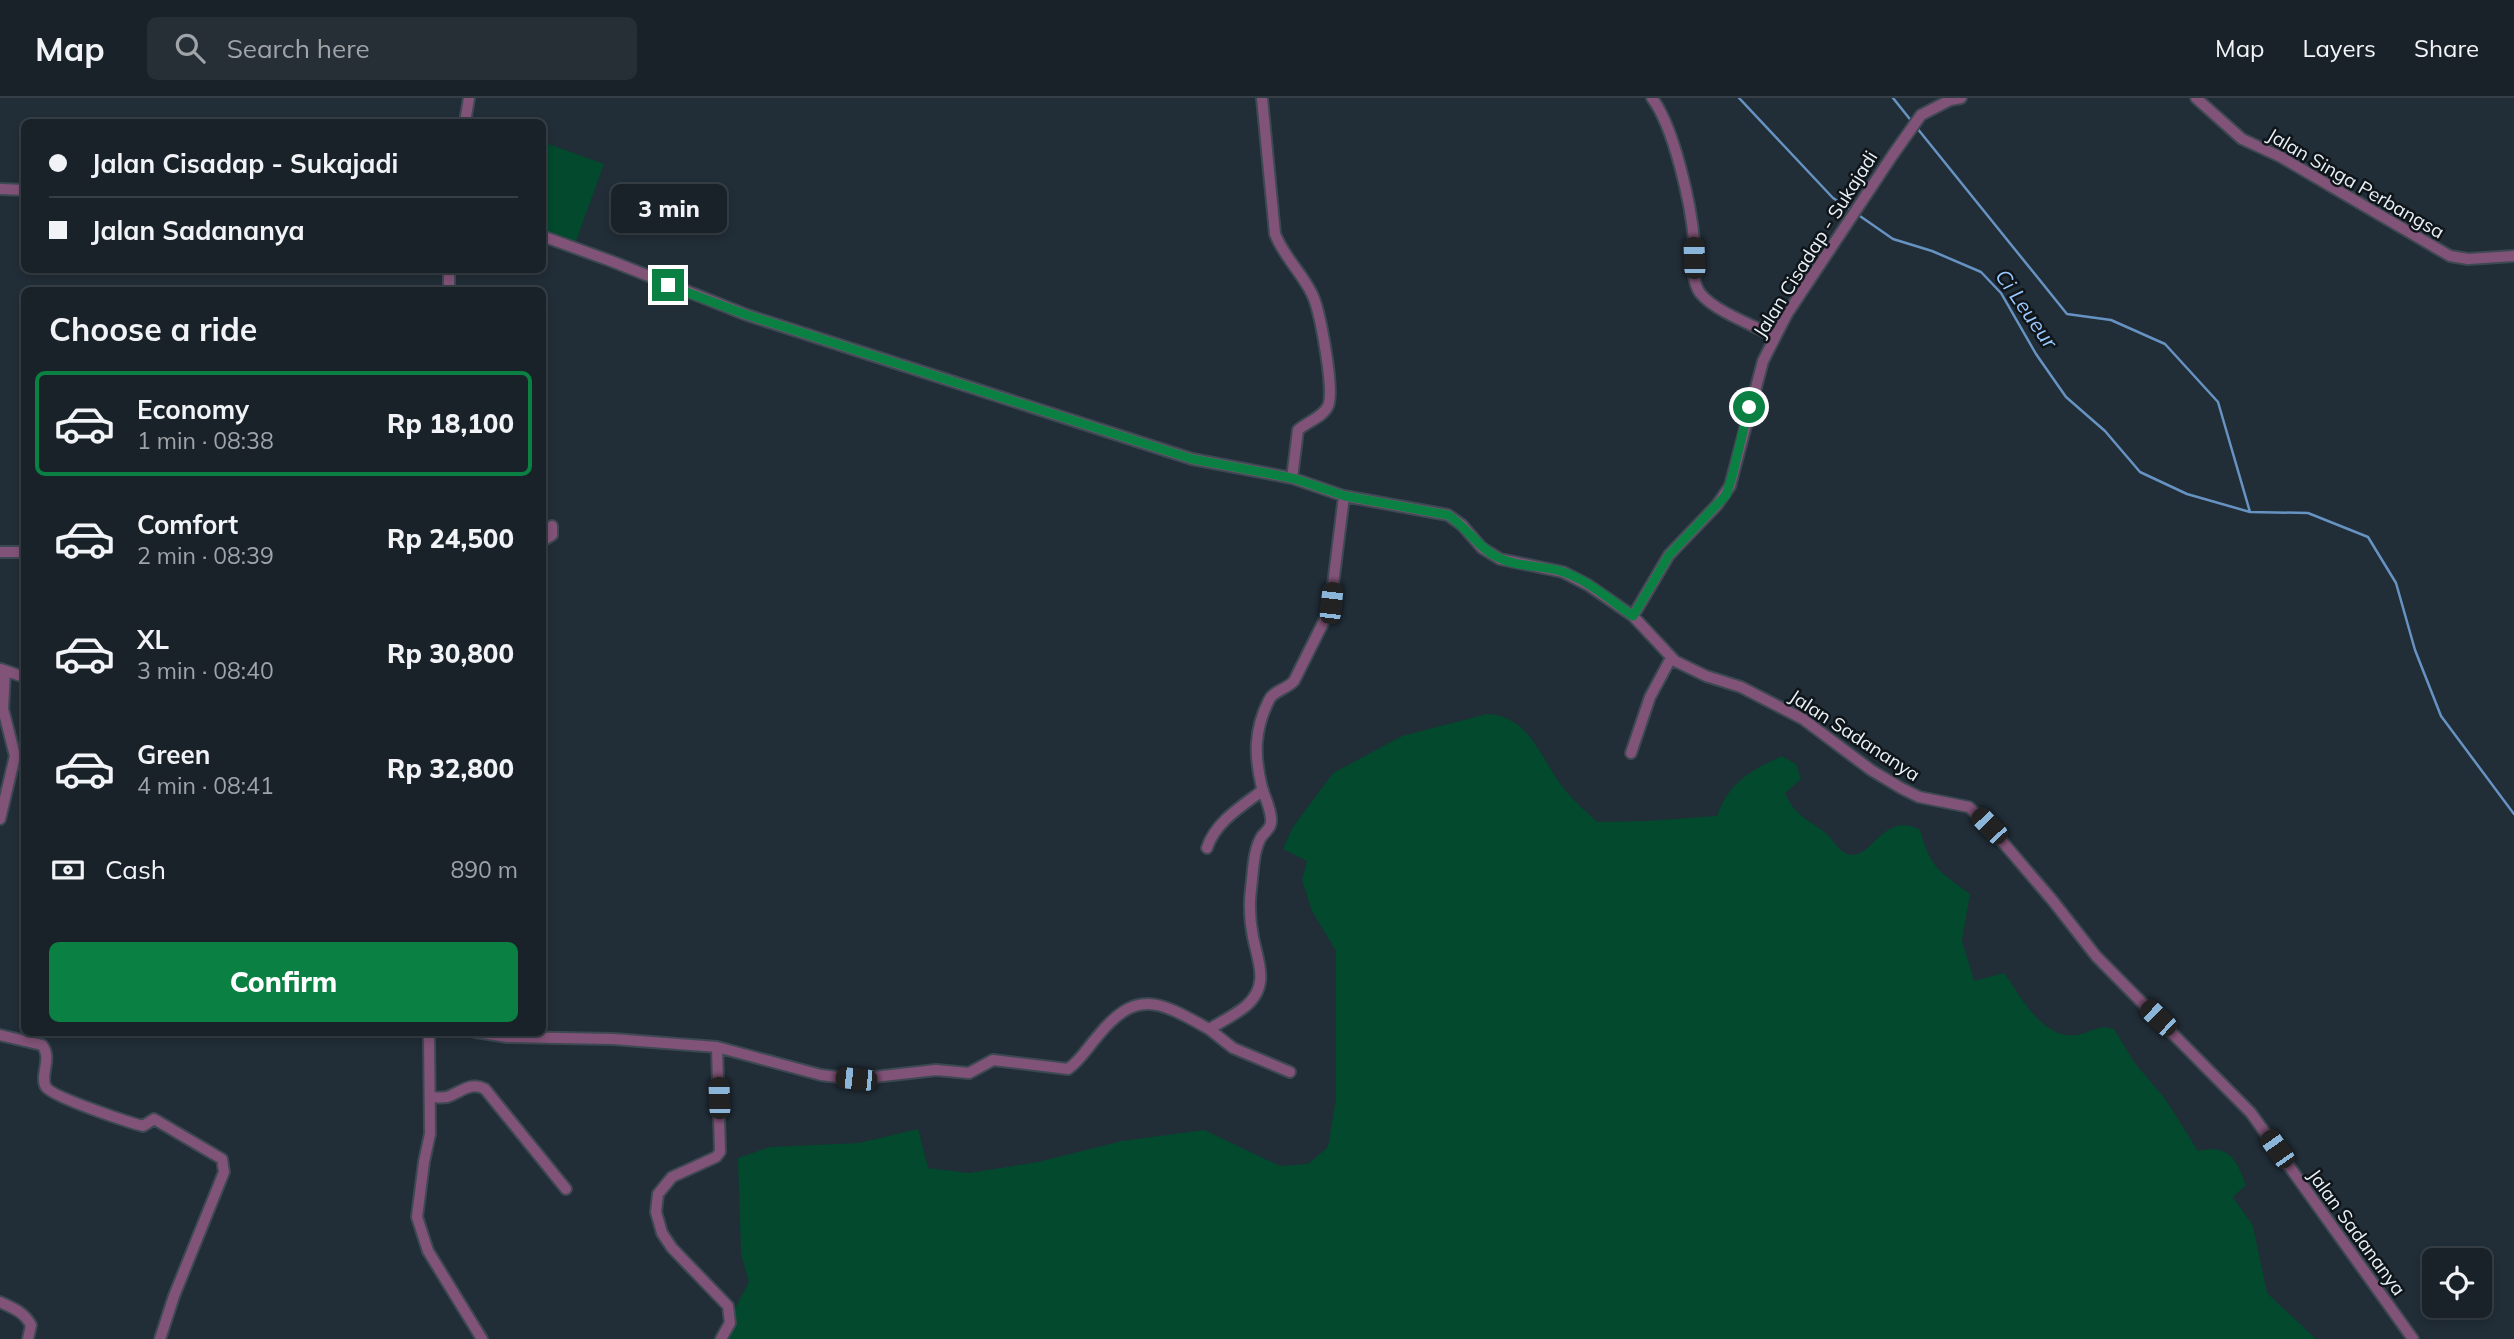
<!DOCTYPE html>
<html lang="en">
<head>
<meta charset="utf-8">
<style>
	:root { --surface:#192229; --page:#262f35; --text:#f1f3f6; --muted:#9fa4a8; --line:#373f46; --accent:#0b8043 }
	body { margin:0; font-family:Mulish,sans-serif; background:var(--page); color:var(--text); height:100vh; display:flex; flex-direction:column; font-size:26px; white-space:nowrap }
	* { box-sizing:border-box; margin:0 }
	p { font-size:23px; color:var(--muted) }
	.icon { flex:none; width:38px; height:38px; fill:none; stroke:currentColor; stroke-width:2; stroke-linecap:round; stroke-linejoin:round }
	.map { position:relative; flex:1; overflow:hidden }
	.side { position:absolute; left:21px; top:189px; width:525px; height:749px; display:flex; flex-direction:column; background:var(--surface); border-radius:10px; box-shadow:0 4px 10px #0003,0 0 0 2px var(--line) }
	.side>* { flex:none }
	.hud { position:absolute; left:21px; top:21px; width:525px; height:154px; border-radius:10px; box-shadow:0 4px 10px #0003,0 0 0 2px var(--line); display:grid; align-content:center; height:154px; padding:0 28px; background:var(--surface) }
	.buttons { position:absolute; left:2422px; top:1150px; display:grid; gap:14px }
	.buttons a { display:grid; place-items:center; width:70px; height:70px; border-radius:10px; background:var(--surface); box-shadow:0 4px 10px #0003,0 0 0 2px var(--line); font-size:35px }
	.end { position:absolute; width:32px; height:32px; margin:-16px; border:9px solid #0b8043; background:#fff; box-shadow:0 0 0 4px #fff }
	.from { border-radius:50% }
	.bubble { position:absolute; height:49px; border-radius:10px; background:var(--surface); box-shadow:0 4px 10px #0003,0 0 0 2px var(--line); font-size:23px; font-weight:800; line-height:49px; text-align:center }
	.car { position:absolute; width:21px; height:42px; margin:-21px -10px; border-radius:9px; box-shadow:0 0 5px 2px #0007; background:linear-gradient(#222 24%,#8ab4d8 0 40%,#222 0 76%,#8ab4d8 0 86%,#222 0) }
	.hud b { display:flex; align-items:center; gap:24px; height:66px; font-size:26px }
	.hud b+b { border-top:2px solid var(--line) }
	.hud i { width:18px; height:18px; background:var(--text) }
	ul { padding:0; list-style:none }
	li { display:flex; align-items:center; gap:21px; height:105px; margin:0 14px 10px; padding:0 14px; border:4px solid transparent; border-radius:10px }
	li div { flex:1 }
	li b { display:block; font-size:26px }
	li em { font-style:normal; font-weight:800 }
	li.on { border-color:var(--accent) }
	li>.icon { width:63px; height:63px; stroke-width:1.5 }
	h2 { padding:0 28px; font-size:32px; line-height:84px }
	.pay { display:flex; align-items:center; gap:18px; height:77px; padding:0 28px; font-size:26px }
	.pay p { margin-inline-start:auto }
	.cta { display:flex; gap:14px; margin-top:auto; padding:14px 28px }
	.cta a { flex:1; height:80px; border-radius:10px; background:var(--accent); color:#fff; font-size:28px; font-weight:800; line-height:80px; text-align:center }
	header { display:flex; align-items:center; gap:42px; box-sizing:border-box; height:98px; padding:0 35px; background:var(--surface); border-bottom:2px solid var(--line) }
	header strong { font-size:33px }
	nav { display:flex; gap:38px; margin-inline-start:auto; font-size:24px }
	.search { width:490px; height:63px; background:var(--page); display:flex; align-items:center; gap:18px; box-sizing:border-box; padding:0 24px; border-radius:10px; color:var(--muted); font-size:26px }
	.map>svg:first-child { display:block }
</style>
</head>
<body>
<header>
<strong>Map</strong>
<div class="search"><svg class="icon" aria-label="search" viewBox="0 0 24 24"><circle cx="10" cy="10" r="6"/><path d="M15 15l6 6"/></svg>Search here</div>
<nav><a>Map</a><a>Layers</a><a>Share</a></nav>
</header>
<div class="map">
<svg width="2514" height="1241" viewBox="0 0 2514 1241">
	<rect width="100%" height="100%" fill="#212d37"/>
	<path fill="#02492d" d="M543 44 604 66 575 146 543 132Z
		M1487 616C1532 618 1541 664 1566 693 1575 704 1587 714 1597 724L1647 723 1717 718C1729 684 1750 673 1782 658L1796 666 1801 681 1785 695C1794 715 1804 720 1822 732 1831 738 1836 750 1845 755 1871 768 1881 711 1920 732 1931 771 1939 773 1970 796L1962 842 1974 883 2004 875C2021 898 2042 942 2077 937 2091 934 2099 926 2114 931L2134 964 2166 1002 2198 1053C2229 1046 2236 1060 2246 1087L2233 1099 2253 1128 2267 1195 2316 1241H712L733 1214 749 1184 741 1156 738 1060 770 1049 859 1045 918 1031 928 1070 969 1075 1038 1064 1122 1043 1204 1032 1280 1068 1308 1066 1328 1049 1336 1000V853L1312 813 1302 782 1307 763 1283 751 1293 729 1333 675 1402 638Z"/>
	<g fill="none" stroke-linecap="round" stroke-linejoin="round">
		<path stroke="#6693c2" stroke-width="2.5" d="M1739 0 1833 100 1851 112
			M1893 0 1913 25
			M1917 30 2067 216 2111 222 2165 246 2218 304 2250 414
			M1857 116 1893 141 1932 153 1981 174 2001 195 2036 256 2066 299 2105 333 2140 374 2187 396 2250 414 2308 415 2368 439 2396 485 2415 552 2441 618 2514 716"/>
		<g stroke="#3d4952" stroke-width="14">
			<path id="minor" d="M1262 0 1275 136C1284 159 1302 175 1312 196 1320 212 1335 293 1328 308 1323 319 1307 324 1298 332L1292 380
				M1652 0C1674 29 1691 106 1694 143 1695 159 1690 181 1700 195 1714 213 1753 227 1774 238
				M2196 0 2242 41 2281 59 2450 158 2468 161 2514 158
				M465 24 469 0
				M0 91 24 92
				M542 138 611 163 747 217 1192 361 1292 380 1344 398 1448 417 1462 427 1482 450 1500 461 1563 474 1588 487 1633 518 1675 563 1706 578 1741 589 1803 621 1871 672 1901 690 1919 699 1969 709 1989 728 2053 803 2096 858 2251 1015 2413 1241
				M449 192V172
				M542 443 552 437V428
				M0 454H24
				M1633 518 1669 457 1717 407 1730 388 1763 263 1787 216 1892 58 1921 17 1950 2 1961 0
				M1 571 24 579
				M1631 655 1650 599 1671 560
				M0 721 15 658 3 611 5 573
				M1207 750C1215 724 1242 708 1263 692
				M1209 931 1233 950 1290 974
				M429 934 430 1036 424 1064 417 1119 428 1153 482 1241
				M476 934 507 939 613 941 717 949 821 977 856 981 936 972 969 975 993 962 1068 971C1080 963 1088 949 1097 939 1137 889 1160 904 1209 931 1221 924 1235 917 1246 908 1270 887 1258 864 1253 839 1250 824 1249 806 1251 791 1253 776 1253 751 1262 738 1267 732 1272 729 1271 720 1270 709 1265 700 1262 690 1254 657 1254 632 1269 602 1273 593 1287 591 1294 583L1330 511 1344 398
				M0 937 42 947C53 960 39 978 46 989 52 999 128 1024 143 1028L154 1021 222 1061 224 1074 174 1198 160 1241
				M717 949 720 1054 716 1059 672 1079 658 1096 656 1114 662 1135 672 1150 728 1208 730 1225 721 1241
				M430 999C435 999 441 1000 447 999 460 995 470 983 485 991L566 1091
				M0 1204C13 1210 24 1214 31 1227L28 1241"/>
		</g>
		<use href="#minor" stroke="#825378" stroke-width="10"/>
	</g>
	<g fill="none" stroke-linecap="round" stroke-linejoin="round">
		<path stroke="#0b8043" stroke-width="9" d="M668 187 747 217 1192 361 1292 380 1345 398 1448 417C1467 429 1477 449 1497 459 1517 469 1539 467 1560 473 1587 481 1611 503 1633 518L1669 457 1726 397 1732 379 1749 309"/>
	</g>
	<g text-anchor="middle" stroke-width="5" stroke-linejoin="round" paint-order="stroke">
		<g font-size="19" fill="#eaf2f9" stroke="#0f1519">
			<text transform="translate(2356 85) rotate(30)" y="7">Jalan Singa Perbangsa</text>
			<text transform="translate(1815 146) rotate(-58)" y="7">Jalan Cisadap - Sukajadi</text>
			<text transform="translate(1855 637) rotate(33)" y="7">Jalan Sadananya</text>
			<text transform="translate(2357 1134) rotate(54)" y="7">Jalan Sadananya</text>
		</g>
		<g font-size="21" font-style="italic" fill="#99c7fd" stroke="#0f1519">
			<text transform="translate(2026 211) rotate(55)" y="7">Ci Leueur</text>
		</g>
	</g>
</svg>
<div class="buttons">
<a><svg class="icon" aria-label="locate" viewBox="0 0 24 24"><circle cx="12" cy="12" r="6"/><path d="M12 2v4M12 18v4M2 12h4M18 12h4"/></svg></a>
</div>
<i class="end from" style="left:1749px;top:309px"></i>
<i class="end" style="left:668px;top:187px"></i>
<div class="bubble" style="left:611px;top:86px;width:116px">3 min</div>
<i class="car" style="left:1694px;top:160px;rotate:358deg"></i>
<i class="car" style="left:1331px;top:505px;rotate:6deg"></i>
<i class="car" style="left:1989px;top:728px;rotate:316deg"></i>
<i class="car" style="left:2158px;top:920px;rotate:314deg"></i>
<i class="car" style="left:856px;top:981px;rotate:276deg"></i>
<i class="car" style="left:719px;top:1000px;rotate:358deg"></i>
<i class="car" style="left:2277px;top:1051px;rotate:325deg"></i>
<div class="hud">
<b><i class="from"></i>Jalan Cisadap - Sukajadi</b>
<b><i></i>Jalan Sadananya</b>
</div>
<section class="side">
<h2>Choose a ride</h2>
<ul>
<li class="on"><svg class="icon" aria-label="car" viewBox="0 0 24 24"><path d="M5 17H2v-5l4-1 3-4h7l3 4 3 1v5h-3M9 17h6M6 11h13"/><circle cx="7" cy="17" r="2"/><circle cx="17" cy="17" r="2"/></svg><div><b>Economy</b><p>1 min · 08:38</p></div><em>Rp 18,100</em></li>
<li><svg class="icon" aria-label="car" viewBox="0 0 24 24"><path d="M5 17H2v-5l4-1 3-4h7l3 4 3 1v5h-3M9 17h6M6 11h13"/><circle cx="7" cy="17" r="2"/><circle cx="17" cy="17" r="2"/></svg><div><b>Comfort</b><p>2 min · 08:39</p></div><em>Rp 24,500</em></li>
<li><svg class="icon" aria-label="car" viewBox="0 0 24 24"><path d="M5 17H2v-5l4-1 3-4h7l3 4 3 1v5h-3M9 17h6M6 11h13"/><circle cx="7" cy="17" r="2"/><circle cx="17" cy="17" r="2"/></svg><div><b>XL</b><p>3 min · 08:40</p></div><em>Rp 30,800</em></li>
<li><svg class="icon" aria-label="car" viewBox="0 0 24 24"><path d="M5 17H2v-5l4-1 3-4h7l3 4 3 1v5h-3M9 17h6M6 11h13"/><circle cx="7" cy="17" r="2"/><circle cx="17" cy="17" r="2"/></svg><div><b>Green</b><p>4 min · 08:41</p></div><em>Rp 32,800</em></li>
</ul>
<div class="pay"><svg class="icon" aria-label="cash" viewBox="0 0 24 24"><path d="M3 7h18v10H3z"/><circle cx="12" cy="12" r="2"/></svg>Cash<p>890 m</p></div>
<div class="cta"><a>Confirm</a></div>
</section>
</div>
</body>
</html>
